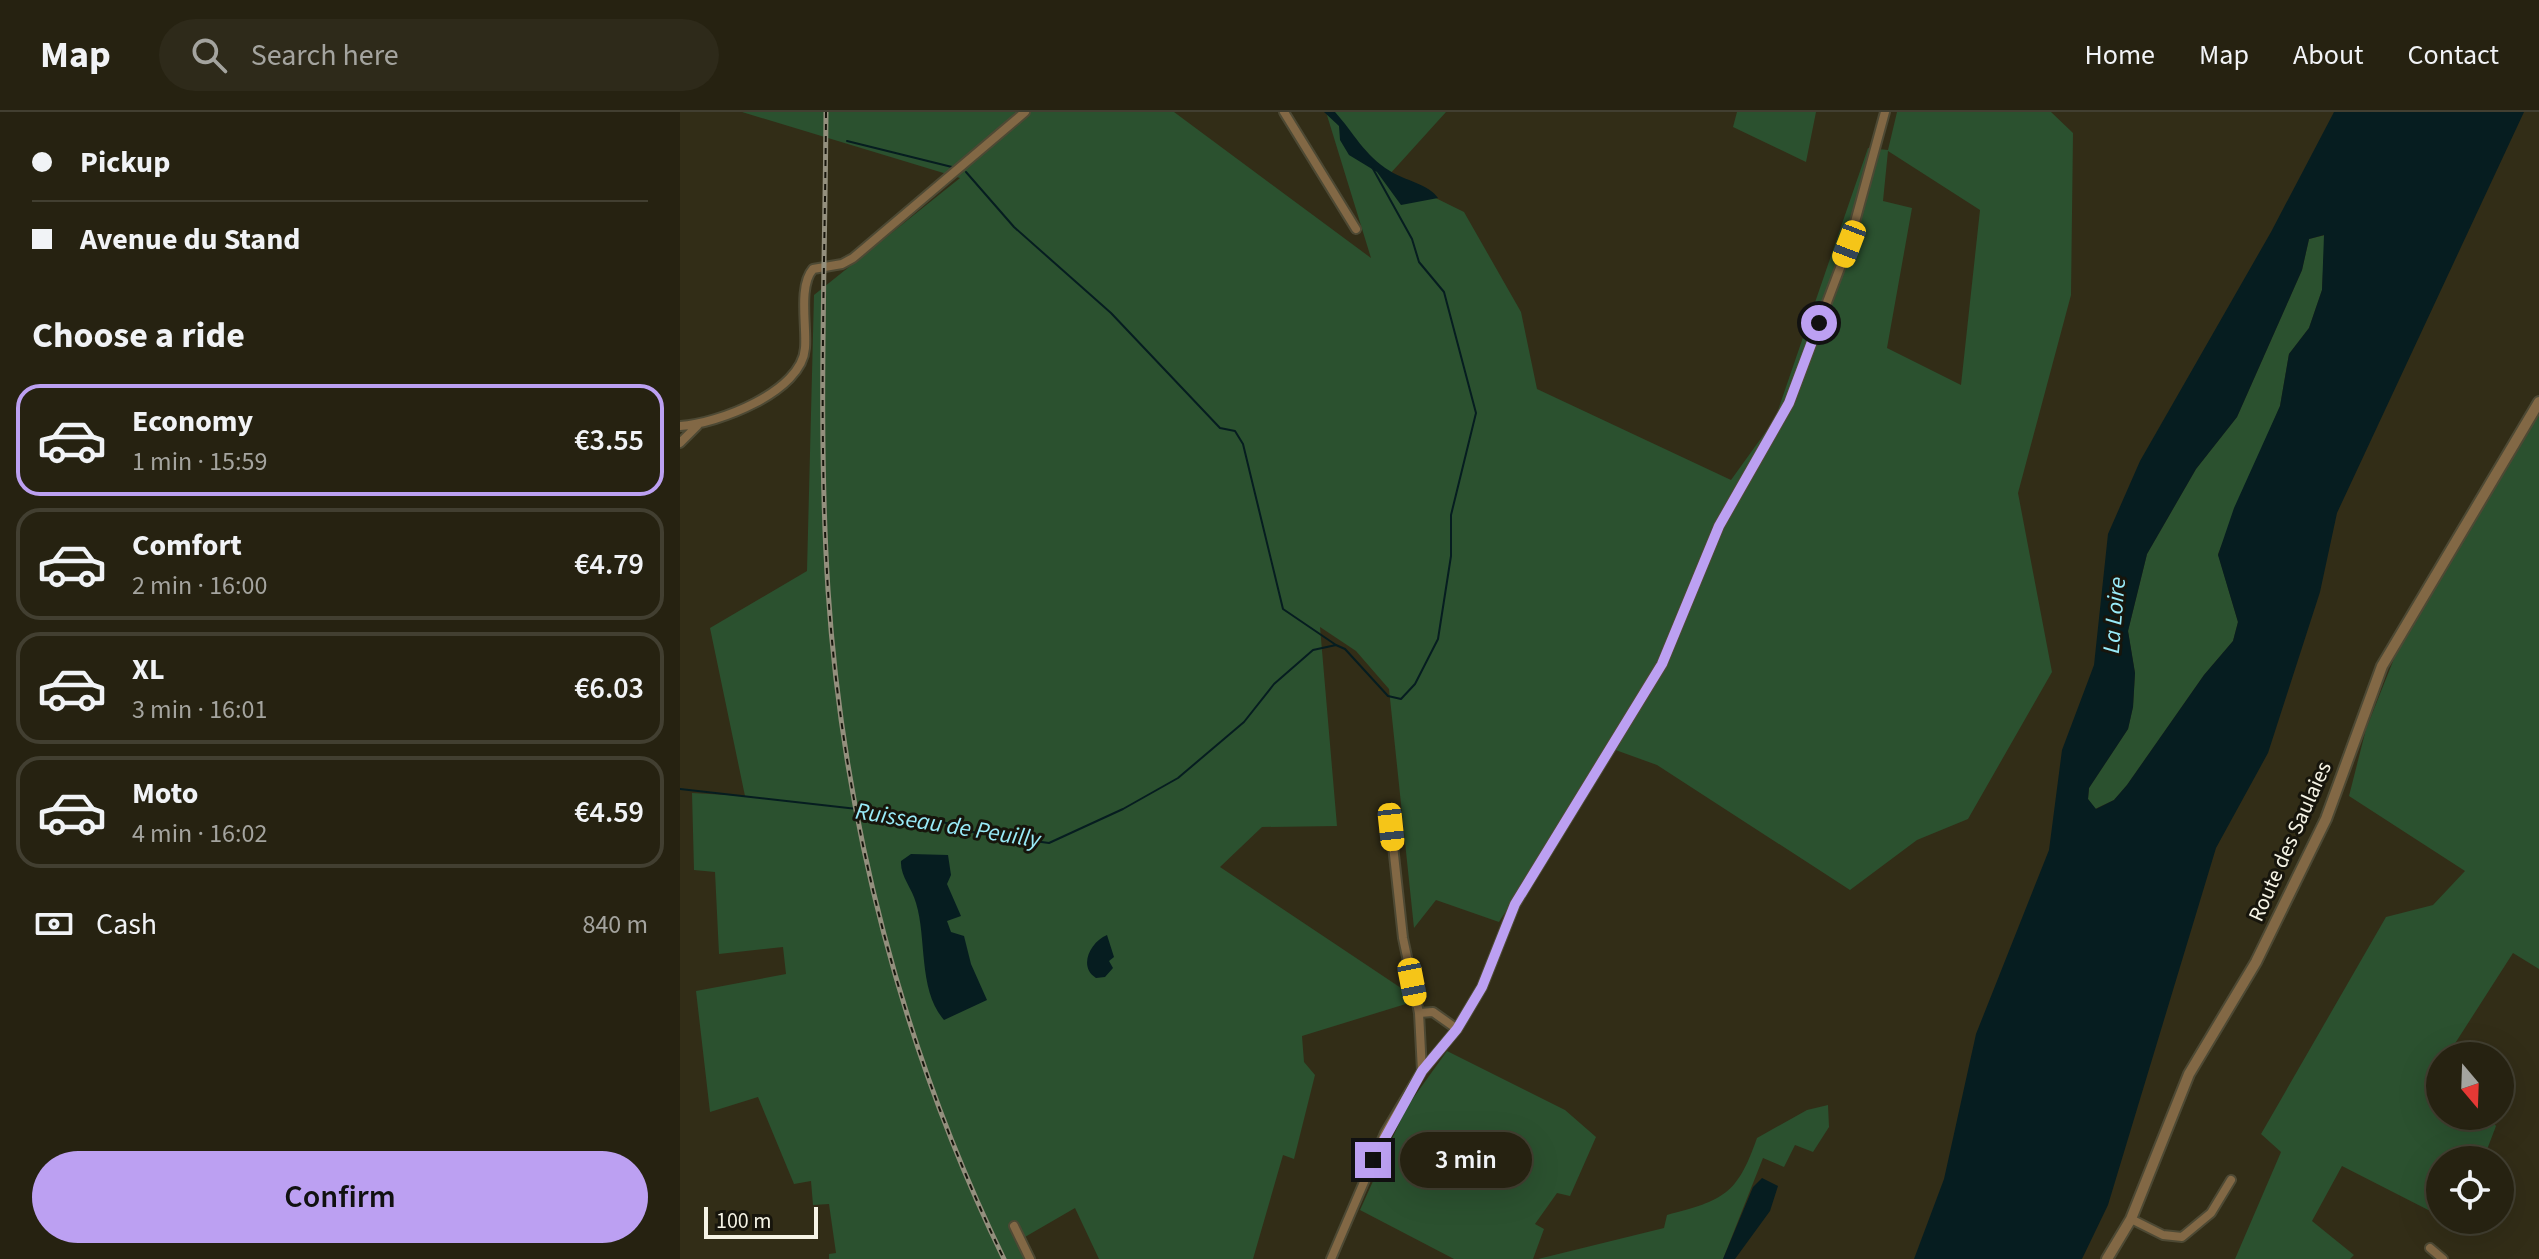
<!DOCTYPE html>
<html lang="en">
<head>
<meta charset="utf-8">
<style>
	:root { --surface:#262211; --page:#2e2a1a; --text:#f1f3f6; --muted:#a4a49f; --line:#423f31; --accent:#bca0f2 }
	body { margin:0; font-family:"Source Sans 3",sans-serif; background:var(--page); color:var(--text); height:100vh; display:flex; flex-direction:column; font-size:30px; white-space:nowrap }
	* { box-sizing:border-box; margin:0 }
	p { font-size:26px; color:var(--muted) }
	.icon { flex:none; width:44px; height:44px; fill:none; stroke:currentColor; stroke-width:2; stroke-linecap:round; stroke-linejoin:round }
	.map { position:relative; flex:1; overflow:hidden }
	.panel { display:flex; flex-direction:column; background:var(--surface); width:680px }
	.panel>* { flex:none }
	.hud { display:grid; align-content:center; height:176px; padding:0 32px; background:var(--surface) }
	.needle { width:52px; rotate:161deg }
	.controls { position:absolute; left:1746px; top:930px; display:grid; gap:16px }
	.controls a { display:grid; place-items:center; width:88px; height:88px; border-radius:50%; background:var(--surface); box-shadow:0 8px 32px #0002,0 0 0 2px var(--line); font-size:40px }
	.scale { position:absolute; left:24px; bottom:20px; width:114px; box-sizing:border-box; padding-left:8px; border:4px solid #f6f4e6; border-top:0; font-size:22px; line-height:28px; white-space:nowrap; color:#f6f4e6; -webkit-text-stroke:6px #17150c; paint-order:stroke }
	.end { position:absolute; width:36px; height:36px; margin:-18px; border:10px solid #bca0f2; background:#111; box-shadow:0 0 0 4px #111 }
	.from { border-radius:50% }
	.bubble { position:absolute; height:56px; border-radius:28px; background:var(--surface); box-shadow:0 8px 32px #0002,0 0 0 2px var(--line); font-size:26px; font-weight:600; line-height:56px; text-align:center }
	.car { position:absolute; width:24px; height:48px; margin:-24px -12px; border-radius:10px; box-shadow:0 0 6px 2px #0007; background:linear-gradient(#f5c518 24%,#345 0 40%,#f5c518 0 76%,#345 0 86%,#f5c518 0) }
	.hud b { display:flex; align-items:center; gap:28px; height:76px; font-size:30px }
	.hud b+b { border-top:2px solid var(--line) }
	.hud i { width:20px; height:20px; background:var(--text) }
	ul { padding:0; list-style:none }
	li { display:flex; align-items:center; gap:24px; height:112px; margin:0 16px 12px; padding:0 16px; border:4px solid var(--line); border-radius:24px }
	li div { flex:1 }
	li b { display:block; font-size:30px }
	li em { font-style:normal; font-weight:600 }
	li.selected { border-color:var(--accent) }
	li>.icon { width:72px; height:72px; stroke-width:1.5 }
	h2 { padding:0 32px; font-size:36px; line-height:96px }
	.pay { display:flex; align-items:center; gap:20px; height:88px; padding:0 32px; font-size:30px }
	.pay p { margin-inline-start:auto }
	.action { display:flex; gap:16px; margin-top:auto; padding:16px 32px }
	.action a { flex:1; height:92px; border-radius:48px; background:var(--accent); color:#111; font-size:32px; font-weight:600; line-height:92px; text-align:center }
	header { display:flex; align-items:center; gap:48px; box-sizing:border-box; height:112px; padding:0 40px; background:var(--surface); border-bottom:2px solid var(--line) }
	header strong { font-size:38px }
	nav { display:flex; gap:44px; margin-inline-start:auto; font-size:28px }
	.search { width:560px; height:72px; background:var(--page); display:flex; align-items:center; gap:20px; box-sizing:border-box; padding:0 28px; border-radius:44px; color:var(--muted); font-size:30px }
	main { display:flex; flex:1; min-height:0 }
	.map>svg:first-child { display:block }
</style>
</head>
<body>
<header>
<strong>Map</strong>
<div class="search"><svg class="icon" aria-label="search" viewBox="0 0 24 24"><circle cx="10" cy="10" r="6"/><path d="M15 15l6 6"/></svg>Search here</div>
<nav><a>Home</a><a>Map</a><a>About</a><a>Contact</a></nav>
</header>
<main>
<section class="panel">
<div class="hud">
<b><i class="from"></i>Pickup</b>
<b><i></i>Avenue du Stand</b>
</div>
<h2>Choose a ride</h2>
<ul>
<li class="selected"><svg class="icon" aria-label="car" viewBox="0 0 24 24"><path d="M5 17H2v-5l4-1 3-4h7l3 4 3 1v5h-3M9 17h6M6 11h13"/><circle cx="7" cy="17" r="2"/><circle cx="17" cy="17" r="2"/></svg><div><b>Economy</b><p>1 min · 15:59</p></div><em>€3.55</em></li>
<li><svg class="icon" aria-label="car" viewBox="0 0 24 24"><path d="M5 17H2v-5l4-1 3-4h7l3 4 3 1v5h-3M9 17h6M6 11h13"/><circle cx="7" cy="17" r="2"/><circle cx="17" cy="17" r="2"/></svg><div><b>Comfort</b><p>2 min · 16:00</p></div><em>€4.79</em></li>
<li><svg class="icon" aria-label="car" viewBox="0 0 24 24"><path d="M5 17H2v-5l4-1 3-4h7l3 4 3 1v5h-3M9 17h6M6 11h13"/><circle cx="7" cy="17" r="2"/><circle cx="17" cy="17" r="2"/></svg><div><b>XL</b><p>3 min · 16:01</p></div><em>€6.03</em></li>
<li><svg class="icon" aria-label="car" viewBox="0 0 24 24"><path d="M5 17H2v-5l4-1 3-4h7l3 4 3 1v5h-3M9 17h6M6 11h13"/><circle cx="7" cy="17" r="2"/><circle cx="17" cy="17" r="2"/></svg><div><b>Moto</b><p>4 min · 16:02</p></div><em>€4.59</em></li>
</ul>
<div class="pay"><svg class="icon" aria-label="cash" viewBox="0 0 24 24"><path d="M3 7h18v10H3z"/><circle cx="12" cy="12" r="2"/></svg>Cash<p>840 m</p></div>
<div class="action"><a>Confirm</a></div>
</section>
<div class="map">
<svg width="1859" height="1147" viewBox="0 0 1859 1147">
	<rect width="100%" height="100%" fill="#322d17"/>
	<path fill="#2b512f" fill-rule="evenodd" d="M62 0H494L691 146 646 0H766L709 63 784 100 841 200 857 277 1051 368 1095 307 1188 36 1208 38 1217 0H1371L1393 21 1391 183 1338 381 1372 560 1288 707 1237 728 1170 778 977 653 930 636 819 810 756 788 734 816 709 577 676 539 640 515 657 714 582 715 540 755 727 880 729 891 622 924 624 950 635 963 614 1047 603 1043 573 1147H419L395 1096 338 1129 347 1147H149V1142L156 1141 149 1092 133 1093 131 1069 114 1072 78 985 30 1000 16 879 106 862 103 835 39 842 35 760 14 758 12 681 65 684 30 516 127 459 134 183 280 66ZM1208 39 1300 98 1281 273 1207 236 1232 96 1203 89Z
		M1057 0H1136L1126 50 1053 15Z
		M1645 123 1642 178 1629 216 1609 242 1600 294 1538 442 1558 510 1553 529 1524 563 1447 673 1434 688 1415 697 1408 687 1409 676 1448 617 1453 595 1455 561 1448 519 1467 442 1516 357 1557 305 1622 158 1629 127Z
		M1859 297V857L1833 841 1767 944H1760V1004H1808L1816 1014 1803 1048H1760V1104L1662 1054 1632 1109 1674 1143 1670 1147H1555L1601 1040 1581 1022 1706 805 1753 793 1785 759 1669 684 1686 617 1725 519Z
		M767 939 885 998 916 1025 890 1084 877 1081 855 1112 864 1117 853 1147H774L680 1098 726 996Z
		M1148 993 1149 1015 1133 1040 1115 1033 1104 1055 1083 1046 1043 1147H858L984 1116 987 1103C1044 1088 1057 1083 1077 1026L1127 998Z"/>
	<path fill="#061d20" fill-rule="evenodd" d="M644 0H655C674 21 684 43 710 59 724 68 750 73 758 86L721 93 697 60 669 43 660 28 659 14Z
		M1654 0H1844L1657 401 1640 480 1588 641 1536 736 1428 1093 1402 1147H1234L1264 1067 1296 922 1369 738 1382 638 1414 553 1428 422 1460 349 1591 120ZM1644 123 1642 178 1629 216 1609 242 1600 294 1554 396 1538 443 1558 510 1553 529 1524 563 1447 673 1434 688 1416 697 1408 687 1409 676 1448 617 1453 595 1455 561 1448 519 1467 442 1516 357 1557 305 1622 158 1629 127Z
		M231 742 268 743 271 763 267 772 281 804 267 809 271 820 284 824 291 852 307 888 264 908C238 878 247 827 236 791 232 776 220 764 221 749Z
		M427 823 434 845 429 849 433 856 425 865 416 866C398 855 410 830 427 823Z
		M1082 1066 1098 1074 1090 1099 1055 1147H1043L1073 1075Z"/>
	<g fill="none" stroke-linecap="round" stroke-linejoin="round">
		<path stroke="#061d20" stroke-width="2" d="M167 29 272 55
			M286 60 334 115 431 201 540 316 555 319 563 332 603 497 656 533
			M0 677 248 705 296 721 369 731 443 697 498 666 564 610 594 572 633 538 656 533 665 537 708 584 721 587 735 572 758 527 771 444V403L796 301 764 180 739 150 732 127 692 55"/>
		<g stroke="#4d4934" stroke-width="12">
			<path id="minor" d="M604 0 676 117
				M0 314C37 312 122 280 125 236 127 215 118 174 133 157L162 152 173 146 345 0
				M0 331 17 314
				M711 715 723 826 739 901 742 959
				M739 901 753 900 777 917
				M1451 1107 1483 1123 1502 1125 1531 1101 1551 1068
				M334 1114 350 1147
				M1750 1136 1763 1147
				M651 1147 705 1021 742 959 777 917 802 875 835 792 982 552 1039 414 1109 291 1169 132 1205 0"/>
		</g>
		<g stroke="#4d4934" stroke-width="14">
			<path id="tertiary" d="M1427 1147 1451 1107 1509 962 1576 850 1646 707 1702 554 1859 290"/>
		</g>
		<use href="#minor" stroke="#826845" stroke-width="8"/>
		<use href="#tertiary" stroke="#826845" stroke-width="10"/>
		<g stroke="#938f7d" stroke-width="5">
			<path id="rail" d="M146 0C145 159 138 319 148 478 163 709 223 939 324 1147"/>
		</g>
		<use href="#rail" stroke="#17150c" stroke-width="2" stroke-dasharray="6" stroke-linecap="butt"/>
	</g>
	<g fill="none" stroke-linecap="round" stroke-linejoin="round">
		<path stroke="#bca0f2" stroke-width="10" d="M693 1048 742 959 777 917 802 875 835 792 982 552 1039 414 1109 291 1139 211"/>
	</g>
	<g text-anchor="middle" stroke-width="6" stroke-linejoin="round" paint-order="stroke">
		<g font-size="22" fill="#f6f4e6" stroke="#17150c">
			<text transform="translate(1609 729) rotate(-66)" y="8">Route des Saulaies</text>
		</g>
		<g font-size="24" font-style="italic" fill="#99ebf9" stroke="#17150c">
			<text transform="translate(1434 503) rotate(-85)" y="8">La Loire</text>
			<text transform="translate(268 713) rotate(9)" y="8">Ruisseau de Peuilly</text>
		</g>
	</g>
</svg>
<div class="controls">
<a><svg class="needle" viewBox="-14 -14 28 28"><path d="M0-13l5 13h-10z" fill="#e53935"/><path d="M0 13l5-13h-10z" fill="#a4a49f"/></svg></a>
<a><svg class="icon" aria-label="locate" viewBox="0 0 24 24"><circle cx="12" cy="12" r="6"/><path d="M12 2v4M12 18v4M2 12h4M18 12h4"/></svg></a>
</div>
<div class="scale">100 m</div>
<i class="end from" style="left:1139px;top:211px"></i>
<i class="end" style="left:693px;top:1048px"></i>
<div class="bubble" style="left:720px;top:1020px;width:132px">3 min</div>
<i class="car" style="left:1169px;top:132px;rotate:201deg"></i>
<i class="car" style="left:711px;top:715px;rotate:174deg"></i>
<i class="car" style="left:732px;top:870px;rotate:169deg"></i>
</div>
</main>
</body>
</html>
